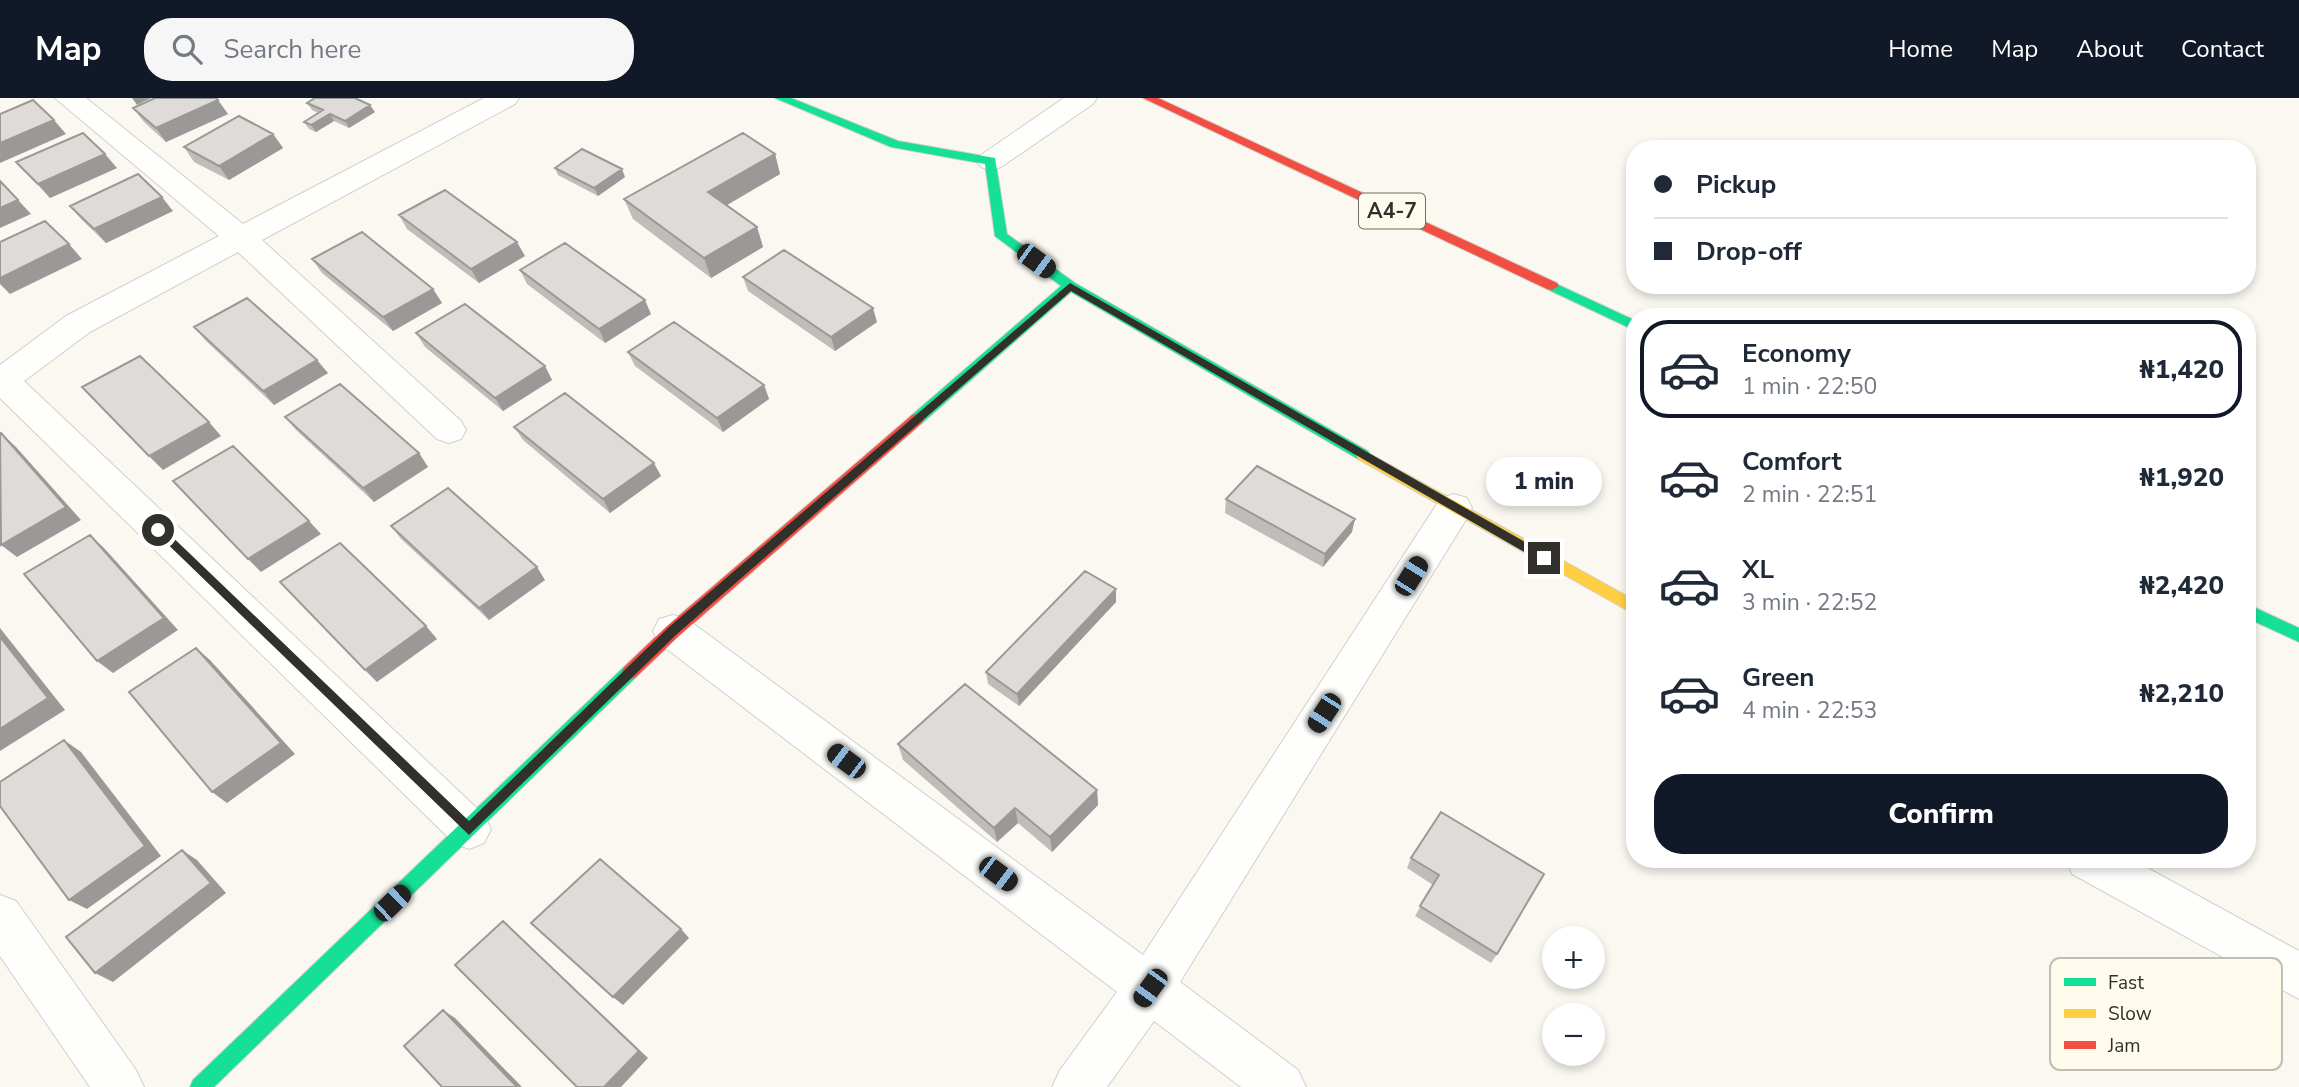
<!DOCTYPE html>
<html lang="en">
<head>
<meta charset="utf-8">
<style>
	:root { --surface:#fff; --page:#f6f6f7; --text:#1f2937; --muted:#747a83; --line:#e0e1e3; --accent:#111827 }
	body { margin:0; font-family:"Nunito Sans",sans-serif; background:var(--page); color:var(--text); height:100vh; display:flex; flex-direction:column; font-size:26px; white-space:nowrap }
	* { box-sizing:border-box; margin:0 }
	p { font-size:23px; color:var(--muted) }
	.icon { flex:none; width:38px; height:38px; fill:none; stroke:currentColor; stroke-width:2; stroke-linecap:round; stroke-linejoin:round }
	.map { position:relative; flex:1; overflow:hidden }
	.drawer { position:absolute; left:1626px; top:210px; width:630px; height:560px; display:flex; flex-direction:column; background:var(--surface); border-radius:28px; box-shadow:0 4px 10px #0003 }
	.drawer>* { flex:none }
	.hud { position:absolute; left:1626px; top:42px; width:630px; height:154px; border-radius:28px; box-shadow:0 4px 10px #0003; display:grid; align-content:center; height:154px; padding:0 28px; background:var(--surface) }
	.fabs { position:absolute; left:1542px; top:828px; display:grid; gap:14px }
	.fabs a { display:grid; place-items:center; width:63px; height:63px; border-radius:50%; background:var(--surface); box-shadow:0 4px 10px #0003; font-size:35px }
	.end { position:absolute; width:32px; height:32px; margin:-16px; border:9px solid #31302b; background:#fff; box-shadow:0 0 0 4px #fff }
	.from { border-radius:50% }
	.bubble { position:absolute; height:49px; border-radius:24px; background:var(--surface); box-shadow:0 4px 10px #0003; font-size:23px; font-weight:800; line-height:49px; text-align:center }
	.car { position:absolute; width:21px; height:42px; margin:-21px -10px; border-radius:9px; box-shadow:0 0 5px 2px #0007; background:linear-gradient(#222 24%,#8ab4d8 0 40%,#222 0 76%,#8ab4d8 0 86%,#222 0) }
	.hud b { display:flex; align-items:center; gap:24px; height:66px; font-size:26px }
	.hud b+b { border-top:2px solid var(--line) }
	.hud i { width:18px; height:18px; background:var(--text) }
	ul { padding:12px 0 0; list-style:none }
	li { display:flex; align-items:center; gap:21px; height:98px; margin:0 14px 10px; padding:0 14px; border:4px solid transparent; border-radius:28px }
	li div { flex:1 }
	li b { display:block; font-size:26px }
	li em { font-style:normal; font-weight:800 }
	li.on { border-color:var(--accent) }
	li>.icon { width:63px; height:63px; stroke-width:1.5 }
	.action { display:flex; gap:14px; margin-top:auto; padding:14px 28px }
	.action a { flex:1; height:80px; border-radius:28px; background:var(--accent); color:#fff; font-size:28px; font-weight:800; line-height:80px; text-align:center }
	header { display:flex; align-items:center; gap:42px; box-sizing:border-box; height:98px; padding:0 35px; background:var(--accent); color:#fff }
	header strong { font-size:33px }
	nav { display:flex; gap:38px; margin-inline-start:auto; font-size:24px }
	.search { width:490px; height:63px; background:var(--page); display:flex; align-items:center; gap:18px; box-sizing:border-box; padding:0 24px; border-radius:28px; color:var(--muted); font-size:26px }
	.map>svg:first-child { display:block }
</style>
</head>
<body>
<header>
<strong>Map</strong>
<div class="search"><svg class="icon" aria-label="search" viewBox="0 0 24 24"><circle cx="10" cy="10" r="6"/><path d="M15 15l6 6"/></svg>Search here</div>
<nav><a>Home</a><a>Map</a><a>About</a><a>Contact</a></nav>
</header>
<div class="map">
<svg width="2299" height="989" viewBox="0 0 2299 989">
	<rect width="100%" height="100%" fill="#faf8f1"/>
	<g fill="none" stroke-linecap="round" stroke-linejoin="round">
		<g stroke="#d1d0ca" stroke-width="2">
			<path id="street" d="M55 0H86L243 126 484 0H519L515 6 262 142 461 323 466 332 461 341 449 345 437 341 238 154 90 234 24 283 484 717 491 731 484 745 469 751 454 745 0 300V267L66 218 219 138Z
				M1064 0H1097L1093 6 1001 69 991 72 981 69 976 63 981 57Z
				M1454 396 1467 400 1472 410 1467 420 1180 884 1298 972 1306 989H1241L1154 923 1107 989H1052L1060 972 1117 894 659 545 653 533 659 521 673 517 687 521 1143 857 1441 400Z
				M2066 761H2131L2299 853V901L2072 776Z
				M0 797 16 803 136 972 144 989H90L0 858Z"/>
		</g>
		<g stroke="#d1d0ca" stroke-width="2">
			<path id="fast" d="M775 0H791L898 43 995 60 1007 136 1075 185 1368 353 1370 357 1368 361H1358L1071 194 922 325H912L910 321 912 317 1061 188 995 138 985 66 891 49Z
				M1552 184 1634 222V232L1547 191 1545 188Z
				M2247 506 2299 530V544L2247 520Z
				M630 567 636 569 638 574 636 579 214 989H190L193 982 624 569Z"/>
		</g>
		<g stroke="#d1d0ca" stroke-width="2">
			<path id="slow" d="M1363 352 1634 502V516L1358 361 1356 357 1358 353Z"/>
		</g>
		<g stroke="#d1d0ca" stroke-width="2">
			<path id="jam" d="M1143 0H1158L1557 185 1559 188 1552 192 1547 191Z
				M917 316 922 317 924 321 922 325 679 538 636 579 630 581 624 579 622 574 624 569 667 528 912 317Z"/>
		</g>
		<use href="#street" fill="#fefefd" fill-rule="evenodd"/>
		<use href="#fast" fill="#16e098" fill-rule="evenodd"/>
		<use href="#slow" fill="#ffcf43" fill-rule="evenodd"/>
		<use href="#jam" fill="#f24e42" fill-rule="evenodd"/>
	</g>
	<path fill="#bfbcba" d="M307 5 375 14 349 30 334 23 316 34 309 31 304 24 318 15 312 12Z
		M133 10 228 16 166 44 144 24Z
		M273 36 283 50 229 82 194 64 184 49Z
		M775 56 780 76 727 107 757 129 763 149 711 180 633 121 624 101Z
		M16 64 117 70 50 100Z
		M555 70 625 79 598 98 558 77Z
		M70 108 173 113 106 145 82 122Z
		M399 117 525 158 479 185 407 131Z
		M312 161 433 191 442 205 393 233 322 175Z
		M520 172 651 216 605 245 527 186Z
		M743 179 877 224 835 253 748 193Z
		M194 229 328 275 274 307 206 243Z
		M416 235 545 268 552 282 503 313 425 249Z
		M628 254 764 287 769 301 723 334 635 268Z
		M285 319 419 355 428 369 374 404 296 332Z
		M514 329 661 378 610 415 523 342Z
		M1226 401 1352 434 1323 469 1225 415Z
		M391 428 545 482 489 522 401 441Z
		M1116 491V504L1019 608 988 586 986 574Z
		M898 646 1097 692 1098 707 1052 754 1018 725 997 744 903 662Z
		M1441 714 1497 856 1491 865 1415 818 1433 787 1407 770 1411 760Z"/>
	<path fill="#9b9997" d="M132 0H151L137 7Z
		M218 2 228 16 166 44 156 30Z
		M370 7 375 14 349 30 345 23Z
		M330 16 334 23 316 34 311 27Z
		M54 22 66 36 0 65V45Z
		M273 36 283 50 229 82 219 68Z
		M105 56 117 70 50 100 38 86Z
		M775 56 780 76 715 114 708 94Z
		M622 71 625 79 598 98 594 90Z
		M162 99 173 113 106 145 94 131Z
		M18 102 31 116 0 130V110Z
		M757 129 763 149 711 180 704 160Z
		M517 144 525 158 479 185 471 171Z
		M69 146 82 161 10 196 0 186V180Z
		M433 191 442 205 393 233 383 219Z
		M645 202 651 216 605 245 599 231Z
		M873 210 877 224 835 253 831 239Z
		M317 262 328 275 274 307 263 293Z
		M545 268 552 282 503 313 495 300Z
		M764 287 769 301 723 334 717 320Z
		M209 324 221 338 163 372 149 358Z
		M1 335 16 349 81 422 17 459 1 447Z
		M419 355 428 369 374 404 363 390Z
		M654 365 661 378 610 415 603 401Z
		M1355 421 1352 434 1323 469 1325 456Z
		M309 423 321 436 261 474 248 461Z
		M90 437 104 450 178 532 113 575 97 563Z
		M537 469 545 482 489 522 479 510Z
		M1116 491V504L1019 608 1017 596Z
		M426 528 437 541 377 584 365 572Z
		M0 530 65 612 0 653Z
		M196 550 210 562 295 656 227 705 212 694Z
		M64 642 81 654 161 758 87 811 69 802Z
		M1097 692 1098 707 1052 754 1050 739Z
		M1015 710 1018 725 997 744 994 730Z
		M182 752 197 762 226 795 113 884 95 875Z
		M503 823 648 960 621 989H604Z
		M681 831 689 840 623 907 613 899Z
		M443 912 455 920 522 989H517Z"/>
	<path fill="#dedbd8" stroke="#9b9997" stroke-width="2" d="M155 0H216L218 2 156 30 133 10Z
		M315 0H355L370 7 345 23 330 16 311 27 304 24 323 12 307 5Z
		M33 2 54 22 0 45V16Z
		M239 18 273 36 219 68 184 49Z
		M83 35 105 56 38 86 16 64Z
		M743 35 775 56 708 94 757 129 704 160 624 101Z
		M582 51 622 71 594 90 555 70Z
		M138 76 162 99 94 131 70 108Z
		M0 83 18 102 0 110Z
		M445 92 517 144 471 171 399 117Z
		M45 123 69 146 0 180V144Z
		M362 134 433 191 383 219 312 161Z
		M565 145 645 202 599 231 520 172Z
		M784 152 873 210 831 239 743 179Z
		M247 200 317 262 263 293 194 229Z
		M465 206 545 268 495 300 416 235Z
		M674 224 764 287 717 320 628 254Z
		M140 258 209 324 149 358 82 289Z
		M340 286 419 355 363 390 285 319Z
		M565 295 654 365 603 401 514 329Z
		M1 335 66 409 1 447 0 336Z
		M233 348 309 423 248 461 173 383Z
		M1257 368 1355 421 1325 456 1226 401Z
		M448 390 537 469 479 510 391 428Z
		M90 437 164 520 97 563 24 476Z
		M340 445 426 528 365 572 280 484Z
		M1085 473 1116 491 1017 596 986 574Z
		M0 539 48 600 0 631Z
		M196 550 281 645 212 694 129 594Z
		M965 586 1097 692 1050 739 1015 710 994 730 898 646Z
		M64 642 145 748 69 802 0 708V684Z
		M1441 714 1544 776 1497 856 1420 808 1439 777 1411 760Z
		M182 752 211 785 95 875 66 839Z
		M600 761 681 831 613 899 531 825Z
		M503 823 639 953 604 989H577L455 867Z
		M443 912 517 989H442L404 948Z"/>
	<path fill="#31302b" d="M1070 185 1548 457V463H1540L1071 193 677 536 469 737 153 432 158 428 162 429 469 723 669 529Z"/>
	<g text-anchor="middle" stroke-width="5" stroke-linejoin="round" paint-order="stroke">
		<rect fill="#fefbed" stroke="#6e6d65" stroke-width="2" x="1359" y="95.5" width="66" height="35" rx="5"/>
		<g font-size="21" font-weight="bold" fill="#31302b">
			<text x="1392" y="120">A4-7</text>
		</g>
	</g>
	<rect x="2050" y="860" width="232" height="112" rx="10" fill="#fefbed" stroke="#c0beb3" stroke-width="2"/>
	<rect x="2064" y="880" width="32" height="8" fill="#16e098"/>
	<rect x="2064" y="911" width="32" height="9" fill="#ffcf43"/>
	<rect x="2064" y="943" width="32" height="8" fill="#f24e42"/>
	<g font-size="19" fill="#31302b">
		<text x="2108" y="891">Fast</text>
		<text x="2108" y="922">Slow</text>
		<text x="2108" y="954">Jam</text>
	</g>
</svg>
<div class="fabs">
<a>+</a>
<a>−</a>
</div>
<i class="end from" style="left:158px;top:432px"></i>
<i class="end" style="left:1544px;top:460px"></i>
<div class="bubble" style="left:1486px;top:359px;width:116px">1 min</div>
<i class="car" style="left:1036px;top:163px;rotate:126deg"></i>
<i class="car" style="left:1411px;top:478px;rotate:32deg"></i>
<i class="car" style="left:1324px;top:615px;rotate:213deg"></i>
<i class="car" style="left:846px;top:663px;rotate:307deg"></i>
<i class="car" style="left:998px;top:776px;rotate:127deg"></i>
<i class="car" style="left:392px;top:805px;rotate:46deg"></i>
<i class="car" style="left:1150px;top:890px;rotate:216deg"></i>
<div class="hud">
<b><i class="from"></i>Pickup</b>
<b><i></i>Drop-off</b>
</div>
<section class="drawer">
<ul>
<li class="on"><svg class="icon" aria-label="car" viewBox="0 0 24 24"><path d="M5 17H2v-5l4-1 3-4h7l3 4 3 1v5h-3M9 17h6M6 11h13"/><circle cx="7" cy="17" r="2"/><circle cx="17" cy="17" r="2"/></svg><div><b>Economy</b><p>1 min · 22:50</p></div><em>₦1,420</em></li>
<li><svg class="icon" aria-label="car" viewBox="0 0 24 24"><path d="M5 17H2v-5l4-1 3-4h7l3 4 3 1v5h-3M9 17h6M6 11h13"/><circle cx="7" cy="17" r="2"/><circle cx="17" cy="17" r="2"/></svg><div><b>Comfort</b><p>2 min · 22:51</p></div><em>₦1,920</em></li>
<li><svg class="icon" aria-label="car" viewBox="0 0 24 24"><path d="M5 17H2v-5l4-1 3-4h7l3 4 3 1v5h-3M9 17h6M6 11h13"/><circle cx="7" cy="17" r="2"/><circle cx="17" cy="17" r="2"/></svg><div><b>XL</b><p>3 min · 22:52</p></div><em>₦2,420</em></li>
<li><svg class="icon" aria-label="car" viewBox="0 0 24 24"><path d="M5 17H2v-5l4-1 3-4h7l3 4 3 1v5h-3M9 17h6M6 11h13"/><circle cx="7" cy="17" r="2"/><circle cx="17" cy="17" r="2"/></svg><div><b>Green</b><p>4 min · 22:53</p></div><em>₦2,210</em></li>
</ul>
<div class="action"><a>Confirm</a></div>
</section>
</div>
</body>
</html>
